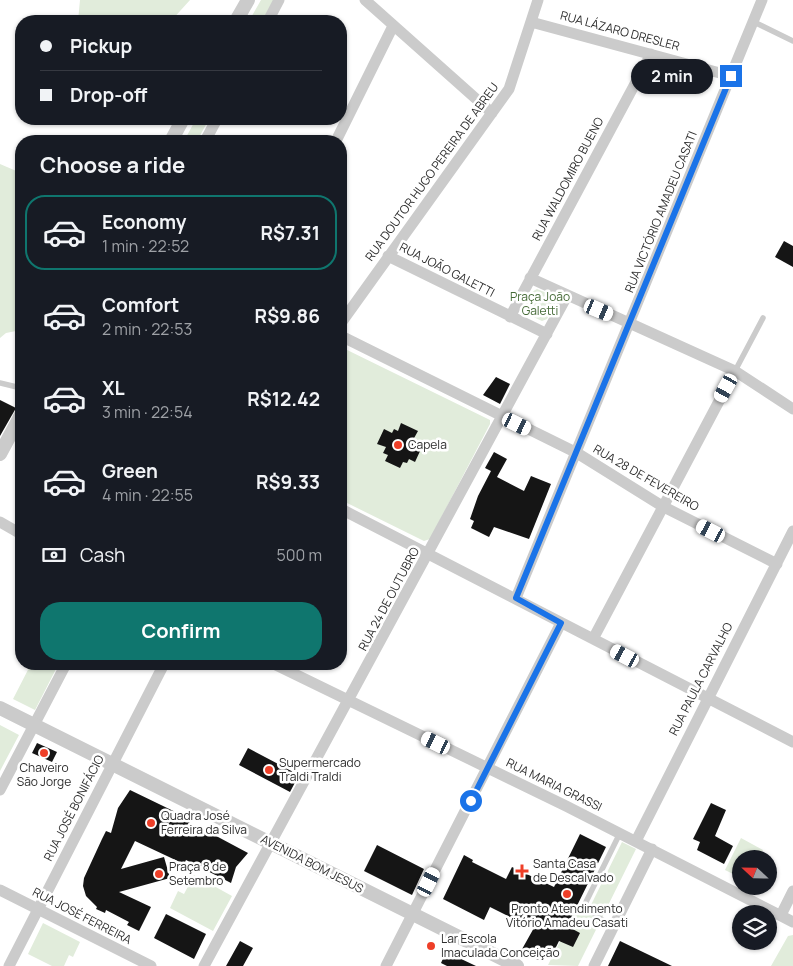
<!DOCTYPE html>
<html lang="en">
<head>
<meta charset="utf-8">
<style>
	:root { --surface:#171b24; --page:#242831; --text:#f1f3f6; --muted:#9ea1a6; --line:#363941; --accent:#0f766e }
	body { margin:0; font-family:Manrope,sans-serif; background:var(--page); color:var(--text); height:100vh; display:flex; flex-direction:column; font-size:19px; white-space:nowrap }
	* { box-sizing:border-box; margin:0 }
	p { font-size:16px; color:var(--muted) }
	.icon { flex:none; width:28px; height:28px; fill:none; stroke:currentColor; stroke-width:2; stroke-linecap:round; stroke-linejoin:round }
	.map { position:relative; flex:1; overflow:hidden }
	.drawer { position:absolute; left:15px; top:135px; width:332px; height:535px; display:flex; flex-direction:column; background:var(--surface); border-radius:20px; box-shadow:0 1px 4px #0004 }
	.drawer>* { flex:none }
	.banner { position:absolute; left:15px; top:15px; width:332px; height:110px; border-radius:20px; box-shadow:0 1px 4px #0004; display:grid; align-content:center; height:110px; padding:0 25px; background:var(--surface) }
	.needle { width:32px; rotate:292deg }
	.controls { position:absolute; left:732px; top:850px; display:grid; gap:10px }
	.controls a { display:grid; place-items:center; width:45px; height:45px; border-radius:50%; background:var(--surface); box-shadow:0 1px 4px #0004; font-size:25px }
	.end { position:absolute; width:22px; height:22px; margin:-11px; border:6px solid #1a73e8; background:#fff; box-shadow:0 0 0 2px #fff }
	.from { border-radius:50% }
	.bubble { position:absolute; height:35px; border-radius:18px; background:var(--surface); box-shadow:0 1px 4px #0004; font-size:16px; font-weight:700; line-height:35px; text-align:center }
	.car { position:absolute; width:15px; height:30px; margin:-15px -8px; border-radius:6px; box-shadow:0 0 4px 1px #0007; background:linear-gradient(#fff 24%,#345 0 40%,#fff 0 76%,#345 0 86%,#fff 0) }
	.banner b { display:flex; align-items:center; gap:18px; height:48px; font-size:19px }
	.banner b+b { border-top:1px solid var(--line) }
	.banner i { width:12px; height:12px; background:var(--text) }
	ul { padding:0; list-style:none }
	li { display:flex; align-items:center; gap:15px; height:75px; margin:0 10px 8px; padding:0 15px; border:2px solid transparent; border-radius:20px }
	li div { flex:1 }
	li b { display:block; font-size:19px }
	li em { font-style:normal; font-weight:700 }
	li.current { border-color:var(--accent) }
	li>.icon { width:45px; height:45px; stroke-width:1.5 }
	h2 { padding:0 25px; font-size:22px; line-height:60px }
	.pay { display:flex; align-items:center; gap:12px; height:55px; padding:0 25px; font-size:19px }
	.pay p { margin-inline-start:auto }
	.primary-button { display:flex; gap:10px; margin-top:auto; padding:10px 25px }
	.primary-button a { flex:1; height:58px; border-radius:20px; background:var(--accent); color:#fff; font-size:20px; font-weight:700; line-height:58px; text-align:center }
	.map>svg:first-child { display:block }
</style>
</head>
<body>
<div class="map">
<svg width="793" height="966" viewBox="0 0 793 966">
	<rect width="100%" height="100%" fill="#fff"/>
	<path fill="#e1ecdb" d="M80 0H190L171 21H78Z
		M261 0H274L262 21H249Z
		M196 119H209L197 141H184Z
		M0 164 21 173V330L6 333 0 338Z
		M537 289 554 296 556 301 547 319 542 321 525 313C524 305 529 292 537 289Z
		M341 347 490 420V424L430 539 424 541 341 500Z
		M31 664H46L56 669 35 710 13 699Z
		M0 725 19 735 0 771Z
		M741 838 763 850 758 859H741V878L725 870Z
		M622 842 636 849 578 966 548 965 578 906 588 911Z
		M194 875 232 896 213 931 170 908 178 891 184 894Z
		M43 923 80 942 73 957 69 955 64 966H52L28 954Z
		M793 935V966H771L788 936Z"/>
	<path fill="#151515" d="M784 241 793 246V267L775 257Z
		M496 377 510 384 500 404 483 395Z
		M0 400 16 408 0 436Z
		M401 423 418 431 413 440 417 442 416 446 421 449 415 462 409 459 407 463 403 462 400 468 385 461 388 455 383 453 386 447 377 444 384 429 392 433 394 429 398 431Z
		M494 452 507 459 497 477 524 491 531 476 551 484 529 539 494 527 489 537 471 528 474 521 470 519 478 496 491 471 485 468Z
		M37 743 57 752 52 762 32 753Z
		M248 748 299 775 290 792 239 765Z
		M130 790 192 820 184 828 202 836 205 830 248 853 236 867 231 883 186 860 184 864 135 841 121 869 164 857 170 878 119 892 151 907 139 931 127 925 129 922 106 910 105 913 96 909 97 907 86 896 83 886 84 878 102 839 106 831 111 833 118 808Z
		M711 803 726 810 715 836 733 846 724 864 697 850 700 842 693 839Z
		M580 834 606 847 567 926 580 933 573 947 559 941 553 953 544 949 538 960 521 951 535 926 513 915 512 918 490 907 484 920 443 899 464 855 473 860 472 862 506 879 512 867 554 887Z
		M377 845 424 869 412 895 364 871Z
		M166 914 206 934 194 959 154 938Z
		M240 941 253 948 243 966H226Z
		M620 941 672 966H608Z
		M446 952 457 957 476 966H447L441 963Z"/>
	<g fill="none" stroke-linecap="round" stroke-linejoin="round">
		<path stroke="#cbcbcb" stroke-width="5.5" d="M752 21 793 41
			M735 371 763 318
			M0 383 21 388
			M613 928 584 906 620 833"/>
		<path stroke="#cbcbcb" stroke-width="11" d="M365 0 492 113
			M268 21 279 0
			M531 22 731 76
			M205 141 217 119
			M336 141 393 26
			M388 256 547 334
			M530 278 735 371 793 409
			M510 317 651 54
			M341 323 509 89 538 0
			M341 336 577 453 662 506 777 564
			M341 509 793 742
			M0 522 21 534
			M516 598 762 0
			M593 639 735 371
			M274 664 566 806 793 922
			M0 790 66 664
			M636 841 793 531
			M0 890 151 966
			M781 915 793 891
			M9 966 164 664
			M204 966 567 296
			M386 966 561 623
			M594 966 652 849"/>
		<path stroke="#cbcbcb" stroke-width="14" d="M236 21 248 0
			M171 141 183 119
			M0 454 21 415
			M0 708 517 966"/>
	</g>
	<g fill="none" stroke-linecap="round" stroke-linejoin="round">
		<path stroke="#1a73e8" stroke-width="6" d="M471 801 561 623 516 598 731 76"/>
	</g>
	<g fill="#ee3f28" stroke="#fff" stroke-width="2">
		<circle cx="398" cy="445" r="5"/>
		<circle cx="44" cy="753" r="5"/>
		<circle cx="269" cy="770" r="5"/>
		<circle cx="151" cy="823" r="5"/>
		<path d="M519.5 863.5h5v5h5v5h-5v5h-5v-5h-5v-5h5z"/>
		<circle cx="159" cy="874" r="5"/>
		<circle cx="567" cy="894" r="5"/>
		<circle cx="431" cy="946" r="5"/>
	</g>
	<g text-anchor="middle" stroke-width="5" stroke-linejoin="round" paint-order="stroke">
		<g font-size="12" fill="#2e2e2e" stroke="#fff">
			<text transform="translate(620 31) rotate(15)" y="4">RUA LÁZARO DRESLER</text>
			<text transform="translate(432 172) rotate(-54)" y="4">RUA DOUTOR HUGO PEREIRA DE ABREU</text>
			<text transform="translate(568 179) rotate(-62)" y="4">RUA WALDOMIRO BUENO</text>
			<text transform="translate(661 212) rotate(-68)" y="4">RUA VICTÓRIO AMADEU CASATI</text>
			<text transform="translate(447 270) rotate(27)" y="4">RUA JOÃO GALETTI</text>
			<text transform="translate(646 478) rotate(30)" y="4">RUA 28 DE FEVEREIRO</text>
			<text transform="translate(389 599) rotate(-62)" y="4">RUA 24 DE OUTUBRO</text>
			<text transform="translate(701 679) rotate(-63)" y="4">RUA PAULA CARVALHO</text>
			<text transform="translate(554 785) rotate(26)" y="4">RUA MARIA GRASSI</text>
			<text transform="translate(74 808) rotate(-63)" y="4">RUA JOSÉ BONIFÁCIO</text>
			<text transform="translate(312 864) rotate(27)" y="4">AVENIDA BOM JESUS</text>
			<text transform="translate(82 916) rotate(27)" y="4">RUA JOSÉ FERREIRA</text>
		</g>
		<g font-size="12" fill="#476c39" stroke="#fff">
			<text x="540" y="301">Praça João<tspan x="540" dy="14">Galetti</tspan></text>
		</g>
		<g font-size="12" fill="#2e2e2e" stroke="#fff" text-anchor="start">
			<text x="408" y="449">Capela</text>
			<text x="279" y="767">Supermercado<tspan x="279" dy="14">Traldi Traldi</tspan></text>
			<text x="44" y="772" text-anchor="middle">Chaveiro<tspan x="44" dy="14">São Jorge</tspan></text>
			<text x="161" y="820">Quadra José<tspan x="161" dy="14">Ferreira da Silva</tspan></text>
			<text x="533" y="868">Santa Casa<tspan x="533" dy="14">de Descalvado</tspan></text>
			<text x="169" y="871">Praça 8 de<tspan x="169" dy="14">Setembro</tspan></text>
			<text x="567" y="913" text-anchor="middle">Pronto Atendimento<tspan x="567" dy="14">Vitório Amadeu Casati</tspan></text>
			<text x="441" y="943">Lar Escola<tspan x="441" dy="14">Imaculada Conceição</tspan></text>
		</g>
	</g>
</svg>
<div class="controls">
<a><svg class="needle" viewBox="-14 -14 28 28"><path d="M0-13l5 13h-10z" fill="#e53935"/><path d="M0 13l5-13h-10z" fill="#9ea1a6"/></svg></a>
<a><svg class="icon" aria-label="layers" viewBox="0 0 24 24"><path d="M12 4l9 5-9 5-9-5zM3 14l9 5 9-5"/></svg></a>
</div>
<i class="end from" style="left:471px;top:801px"></i>
<i class="end" style="left:731px;top:76px"></i>
<div class="bubble" style="left:631px;top:59px;width:82px">2 min</div>
<i class="car" style="left:599px;top:310px;rotate:113deg"></i>
<i class="car" style="left:726px;top:388px;rotate:209deg"></i>
<i class="car" style="left:517px;top:424px;rotate:116deg"></i>
<i class="car" style="left:711px;top:531px;rotate:297deg"></i>
<i class="car" style="left:625px;top:656px;rotate:298deg"></i>
<i class="car" style="left:436px;top:743px;rotate:296deg"></i>
<i class="car" style="left:429px;top:882px;rotate:27deg"></i>
<div class="banner">
<b><i class="from"></i>Pickup</b>
<b><i></i>Drop-off</b>
</div>
<section class="drawer">
<h2>Choose a ride</h2>
<ul>
<li class="current"><svg class="icon" aria-label="car" viewBox="0 0 24 24"><path d="M5 17H2v-5l4-1 3-4h7l3 4 3 1v5h-3M9 17h6M6 11h13"/><circle cx="7" cy="17" r="2"/><circle cx="17" cy="17" r="2"/></svg><div><b>Economy</b><p>1 min · 22:52</p></div><em>R$7.31</em></li>
<li><svg class="icon" aria-label="car" viewBox="0 0 24 24"><path d="M5 17H2v-5l4-1 3-4h7l3 4 3 1v5h-3M9 17h6M6 11h13"/><circle cx="7" cy="17" r="2"/><circle cx="17" cy="17" r="2"/></svg><div><b>Comfort</b><p>2 min · 22:53</p></div><em>R$9.86</em></li>
<li><svg class="icon" aria-label="car" viewBox="0 0 24 24"><path d="M5 17H2v-5l4-1 3-4h7l3 4 3 1v5h-3M9 17h6M6 11h13"/><circle cx="7" cy="17" r="2"/><circle cx="17" cy="17" r="2"/></svg><div><b>XL</b><p>3 min · 22:54</p></div><em>R$12.42</em></li>
<li><svg class="icon" aria-label="car" viewBox="0 0 24 24"><path d="M5 17H2v-5l4-1 3-4h7l3 4 3 1v5h-3M9 17h6M6 11h13"/><circle cx="7" cy="17" r="2"/><circle cx="17" cy="17" r="2"/></svg><div><b>Green</b><p>4 min · 22:55</p></div><em>R$9.33</em></li>
</ul>
<div class="pay"><svg class="icon" aria-label="cash" viewBox="0 0 24 24"><path d="M3 7h18v10H3z"/><circle cx="12" cy="12" r="2"/></svg>Cash<p>500 m</p></div>
<div class="primary-button"><a>Confirm</a></div>
</section>
</div>
</body>
</html>
